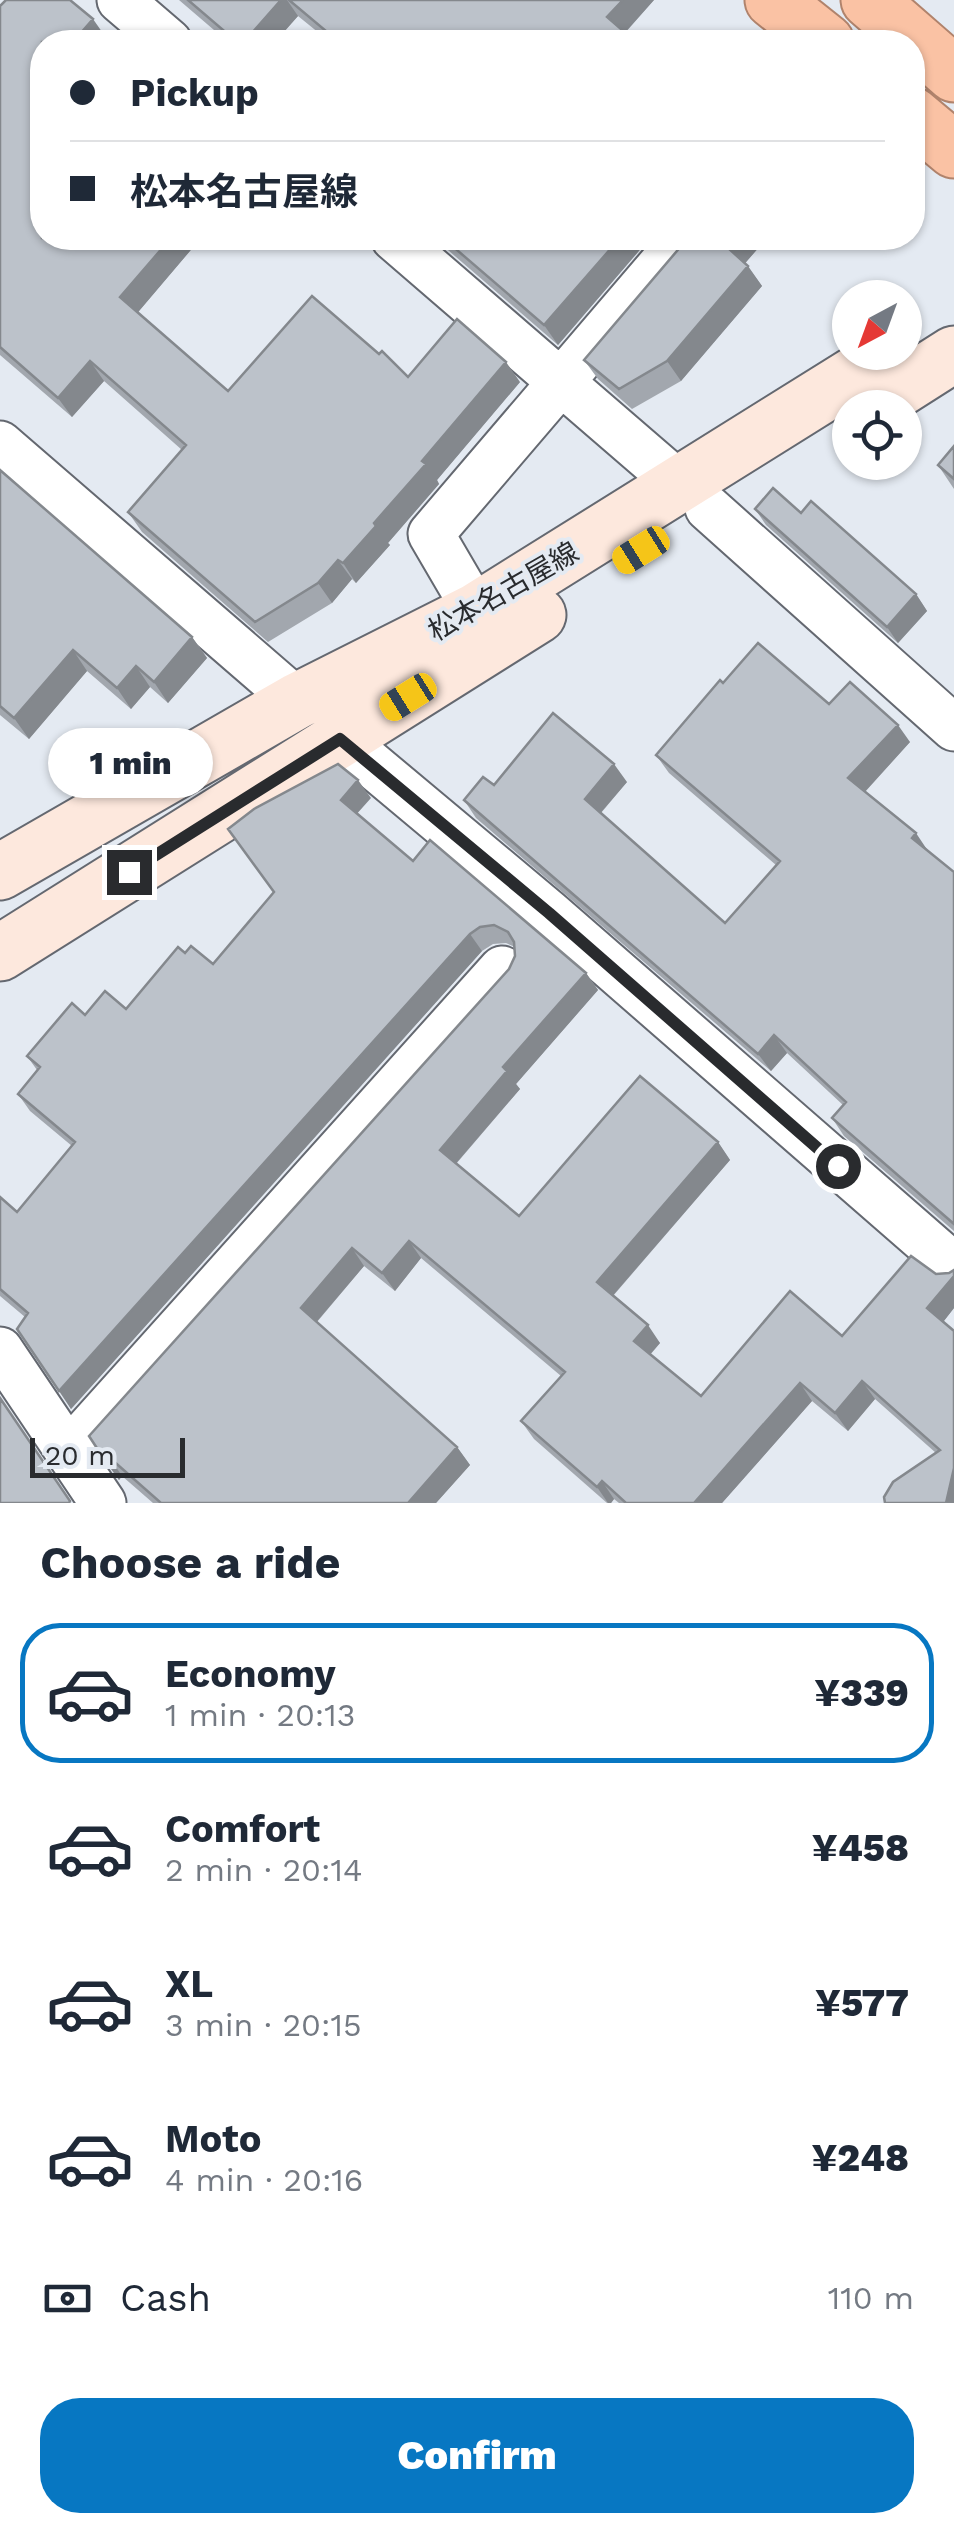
<!DOCTYPE html>
<html lang="en">
<head>
<meta charset="utf-8">
<style>
	:root { --surface:#fff; --page:#f2f2f3; --text:#1f2937; --muted:#747a83; --line:#e0e1e3; --accent:#0777c2 }
	body { margin:0; font-family:"Work Sans","Noto Sans JP",sans-serif; background:var(--page); color:var(--text); height:100vh; display:flex; flex-direction:column; font-size:38px; white-space:nowrap }
	* { box-sizing:border-box; margin:0 }
	p { font-size:32px; color:var(--muted) }
	.icon { flex:none; width:55px; height:55px; fill:none; stroke:currentColor; stroke-width:2; stroke-linecap:round; stroke-linejoin:round }
	.map { position:relative; height:1503px; overflow:hidden }
	.side { display:flex; flex-direction:column; background:var(--surface); flex:1 }
	.side>* { flex:none }
	.guide { position:absolute; left:30px; top:30px; width:895px; height:220px; border-radius:40px; box-shadow:0 2px 8px #0004; display:grid; align-content:center; height:220px; padding:0 40px; background:var(--surface) }
	.needle { width:65px; rotate:221deg }
	.controls { position:absolute; left:832px; top:280px; display:grid; gap:20px }
	.controls a { display:grid; place-items:center; width:90px; height:90px; border-radius:50%; background:var(--surface); box-shadow:0 2px 8px #0004; font-size:50px }
	.scale { position:absolute; left:30px; bottom:25px; width:155px; box-sizing:border-box; padding-left:10px; border:5px solid #292b2e; border-top:0; font-size:28px; line-height:35px; white-space:nowrap; color:#292b2e; -webkit-text-stroke:8px #e4eaf2; paint-order:stroke }
	.end { position:absolute; width:45px; height:45px; margin:-22px; border:12px solid #292b2e; background:#fff; box-shadow:0 0 0 5px #fff }
	.from { border-radius:50% }
	.bubble { position:absolute; height:70px; border-radius:35px; background:var(--surface); box-shadow:0 2px 8px #0004; font-size:32px; font-weight:800; line-height:70px; text-align:center }
	.car { position:absolute; width:30px; height:60px; margin:-30px -15px; border-radius:12px; box-shadow:0 0 8px 2px #0007; background:linear-gradient(#f5c518 24%,#345 0 40%,#f5c518 0 76%,#345 0 86%,#f5c518 0) }
	.guide b { display:flex; align-items:center; gap:35px; height:95px; font-size:38px }
	.guide b+b { border-top:2px solid var(--line) }
	.guide i { width:25px; height:25px; background:var(--text) }
	ul { padding:0; list-style:none }
	li { display:flex; align-items:center; gap:30px; height:140px; margin:0 20px 15px; padding:0 20px; border:5px solid transparent; border-radius:40px }
	li div { flex:1 }
	li b { display:block; font-size:38px }
	li em { font-style:normal; font-weight:800 }
	li.on { border-color:var(--accent) }
	li>.icon { width:90px; height:90px; stroke-width:1.5 }
	h2 { padding:0 40px; font-size:45px; line-height:120px }
	.pay { display:flex; align-items:center; gap:25px; height:110px; padding:0 40px; font-size:38px }
	.pay p { margin-inline-start:auto }
	.cta { display:flex; gap:20px; margin-top:auto; padding:20px 40px }
	.cta a { flex:1; height:115px; border-radius:40px; background:var(--accent); color:#fff; font-size:40px; font-weight:800; line-height:115px; text-align:center }
	.map>svg:first-child { display:block }
</style>
</head>
<body>
<div class="map">
<svg width="954" height="1503" viewBox="0 0 954 1503">
	<rect width="100%" height="100%" fill="#e4eaf2"/>
	<g fill="none" stroke-linecap="round" stroke-linejoin="round">
		<g stroke="#646870" stroke-width="49">
			<path id="minor" d="M120 0 169 42
				M394 238 679 484
				M0 444 297 701
				M708 508 954 728
				M476 611 431 534 684 238
				M341 739 549 913 954 1266
				M0 1350 103 1503
				M68 1452 502 969"/>
		</g>
		<g stroke="#646870" stroke-width="59">
			<path id="secondary" d="M869 408 954 354
				M0 872 297 701 476 611 891 352
				M0 953 538 615"/>
		</g>
		<g stroke="#b0836c" stroke-width="59">
			<path id="trunk" d="M773 0 826 42
				M869 0 954 74
				M912 115 954 150"/>
		</g>
		<use href="#minor" stroke="#fff" stroke-width="45"/>
		<use href="#secondary" stroke="#fde8dd" stroke-width="55"/>
		<use href="#trunk" stroke="#fac2a4" stroke-width="55"/>
	</g>
	<path fill="#a2a7ae" d="M179 0H654L625 33 636 42H330L298 16 275 42H228Z
		M0 6 107 39 104 42H42V238H201L138 312 228 391 379 354 408 377 520 382 437 480 439 484 388 543 390 545 356 583 352 579 332 603 268 642 142 532 128 512 182 450 104 381 72 417 0 355Z
		M434 238H650L558 345Z
		M688 238H767L745 263 762 286 681 381 632 409 598 379 584 360Z
		M954 446V489L938 465Z
		M0 470 192 637 207 658 168 703 150 687 131 709 87 671 29 739 0 715Z
		M755 509 801 513 916 594 927 611 898 643 766 525Z
		M723 683 829 704 910 742 865 792 928 851 954 872V1231L844 1136 832 1118 843 1105 787 1053 771 1071 476 818 464 800 494 785 627 782 601 813 725 923 776 865 669 773 656 755Z
		M371 798 357 813 413 861 586 973 598 990 516 1084 520 1089 456 1164 519 1216 718 1142 730 1160 613 1296 660 1343 650 1355 701 1396 842 1336 936 1274 949 1273 954 1270V1308L943 1322 954 1503 936 1453 875 1399 848 1431 812 1401 722 1503H619L614 1499 611 1503H607L534 1439 521 1421 561 1376 421 1258 395 1291 364 1266 317 1322 457 1447 470 1465 436 1503H153L122 1476 119 1480 89 1436 509 969 515 956V947L506 943 493 944 482 951 71 1409 25 1317 0 1296V1197L17 1212 72 1146 30 1111 18 1094 37 1070 27 1056 85 1015 126 1009 185 953 213 964Z"/>
	<path fill="#84888d" d="M281 0H287L298 16 275 42H244Z
		M623 0H654L621 37 607 17Z
		M93 19 107 39 104 42H86L80 34Z
		M171 238H201L134 317 120 297Z
		M620 238H650L558 345 544 325Z
		M737 238H767L741 268 728 248Z
		M748 266 762 286 681 381 667 361Z
		M90 361 104 381 72 417 58 398Z
		M506 362 520 382 437 480 439 484 388 543 390 545 356 583 343 563 422 461Z
		M338 560 352 579 332 603 318 583Z
		M916 594 927 611 898 643 887 627Z
		M192 637 207 658 168 703 154 682Z
		M73 650 87 671 29 739 14 718Z
		M136 666 150 687 131 709 117 688Z
		M898 725 910 742 861 796 848 778Z
		M614 764 627 782 597 817 585 799Z
		M358 780 371 798 354 817 341 800Z
		M916 833 928 851 912 838Z
		M470 934 482 951 71 1409 59 1391Z
		M586 973 598 990 516 1084 520 1089 452 1168 440 1150 503 1067Z
		M774 1035 787 1053 771 1071 758 1054Z
		M718 1142 730 1160 609 1300 597 1282Z
		M409 1241 421 1258 395 1291 382 1273Z
		M352 1248 364 1266 313 1326 301 1308Z
		M954 1276V1308L940 1326 927 1308Z
		M648 1325 660 1343 646 1359 634 1341Z
		M862 1381 875 1399 848 1431 835 1413Z
		M800 1383 812 1401 722 1503H694Z
		M457 1447 470 1465 436 1503H408Z
		M110 1458 122 1476 119 1480 106 1462Z
		M954 1468V1503H946Z
		M602 1481 614 1499 611 1503H608L597 1487Z"/>
	<path fill="#bcc2ca" stroke="#84888d" stroke-width="2.5" d="M6 0H70L93 19 80 34 87 41 86 42H42V238H171L120 297 228 391 312 296 379 354 382 351 408 377 457 319 506 362 422 461 426 464 374 523 376 526 343 563 338 560 318 583 255 622 128 512 186 445 90 361 58 398 0 347V6Z
		M188 0H281L244 42H237Z
		M289 0H623L607 17 636 42H339Z
		M443 238H620L544 325Z
		M688 238H737L728 248 748 266 667 361 619 389 584 360Z
		M954 446V479L938 465Z
		M0 470 192 637 154 682 136 666 117 688 73 650 14 718 0 706Z
		M773 488 801 513 811 501 916 594 887 627 755 509Z
		M758 643 829 704 850 682 898 725 848 778 916 833 912 838 954 872V1224L832 1118 846 1102 774 1035 758 1054 464 800 483 777 494 785 553 713 614 764 585 799 725 923 780 861 656 755 720 680 723 683Z
		M338 764 358 780 341 800 413 861 430 840 586 973 503 1067 507 1071 440 1150 519 1216 640 1076 718 1142 597 1282 648 1325 634 1341 701 1396 790 1291 842 1336 911 1256 936 1274 949 1273 954 1270V1276L927 1308 954 1331V1468L946 1503H885L884 1497 893 1482 940 1450 862 1381 835 1413 800 1383 694 1503H626L602 1481 597 1487 521 1421 565 1372 409 1241 382 1273 352 1248 301 1308 457 1447 408 1503H161L110 1458 106 1462 89 1436 509 969 515 956 514 942 508 932 494 925 480 927 470 934 59 1391 17 1329 28 1313 0 1289V1197L17 1212 75 1142 18 1094 40 1067 27 1056 72 1003 85 1015 105 991 126 1009 178 947 185 953 191 946 213 964 274 892 228 829 254 809Z
		M0 1398 70 1501 69 1503H0Z"/>
	<g fill="none" stroke-linecap="round" stroke-linejoin="round">
		<path stroke="#292b2e" stroke-width="12" d="M129 872 340 739 549 913 838 1166"/>
	</g>
	<g text-anchor="middle" stroke-width="8" stroke-linejoin="round" paint-order="stroke">
		<g font-size="28" fill="#292b2e" stroke="#e4eaf2">
			<text transform="translate(503 591) rotate(-30)" y="10">松本名古屋線</text>
		</g>
	</g>
</svg>
<div class="controls">
<a><svg class="needle" viewBox="-14 -14 28 28"><path d="M0-13l5 13h-10z" fill="#e53935"/><path d="M0 13l5-13h-10z" fill="#747a83"/></svg></a>
<a><svg class="icon" aria-label="locate" viewBox="0 0 24 24"><circle cx="12" cy="12" r="6"/><path d="M12 2v4M12 18v4M2 12h4M18 12h4"/></svg></a>
</div>
<div class="scale">20 m</div>
<i class="end from" style="left:838px;top:1166px"></i>
<i class="end" style="left:129px;top:872px"></i>
<div class="bubble" style="left:48px;top:728px;width:165px">1 min</div>
<i class="car" style="left:641px;top:550px;rotate:238deg"></i>
<i class="car" style="left:408px;top:697px;rotate:238deg"></i>
<div class="guide">
<b><i class="from"></i>Pickup</b>
<b><i></i>松本名古屋線</b>
</div>
</div>
<section class="side">
<h2>Choose a ride</h2>
<ul>
<li class="on"><svg class="icon" aria-label="car" viewBox="0 0 24 24"><path d="M5 17H2v-5l4-1 3-4h7l3 4 3 1v5h-3M9 17h6M6 11h13"/><circle cx="7" cy="17" r="2"/><circle cx="17" cy="17" r="2"/></svg><div><b>Economy</b><p>1 min · 20:13</p></div><em>¥339</em></li>
<li><svg class="icon" aria-label="car" viewBox="0 0 24 24"><path d="M5 17H2v-5l4-1 3-4h7l3 4 3 1v5h-3M9 17h6M6 11h13"/><circle cx="7" cy="17" r="2"/><circle cx="17" cy="17" r="2"/></svg><div><b>Comfort</b><p>2 min · 20:14</p></div><em>¥458</em></li>
<li><svg class="icon" aria-label="car" viewBox="0 0 24 24"><path d="M5 17H2v-5l4-1 3-4h7l3 4 3 1v5h-3M9 17h6M6 11h13"/><circle cx="7" cy="17" r="2"/><circle cx="17" cy="17" r="2"/></svg><div><b>XL</b><p>3 min · 20:15</p></div><em>¥577</em></li>
<li><svg class="icon" aria-label="car" viewBox="0 0 24 24"><path d="M5 17H2v-5l4-1 3-4h7l3 4 3 1v5h-3M9 17h6M6 11h13"/><circle cx="7" cy="17" r="2"/><circle cx="17" cy="17" r="2"/></svg><div><b>Moto</b><p>4 min · 20:16</p></div><em>¥248</em></li>
</ul>
<div class="pay"><svg class="icon" aria-label="cash" viewBox="0 0 24 24"><path d="M3 7h18v10H3z"/><circle cx="12" cy="12" r="2"/></svg>Cash<p>110 m</p></div>
<div class="cta"><a>Confirm</a></div>
</section>
</body>
</html>
